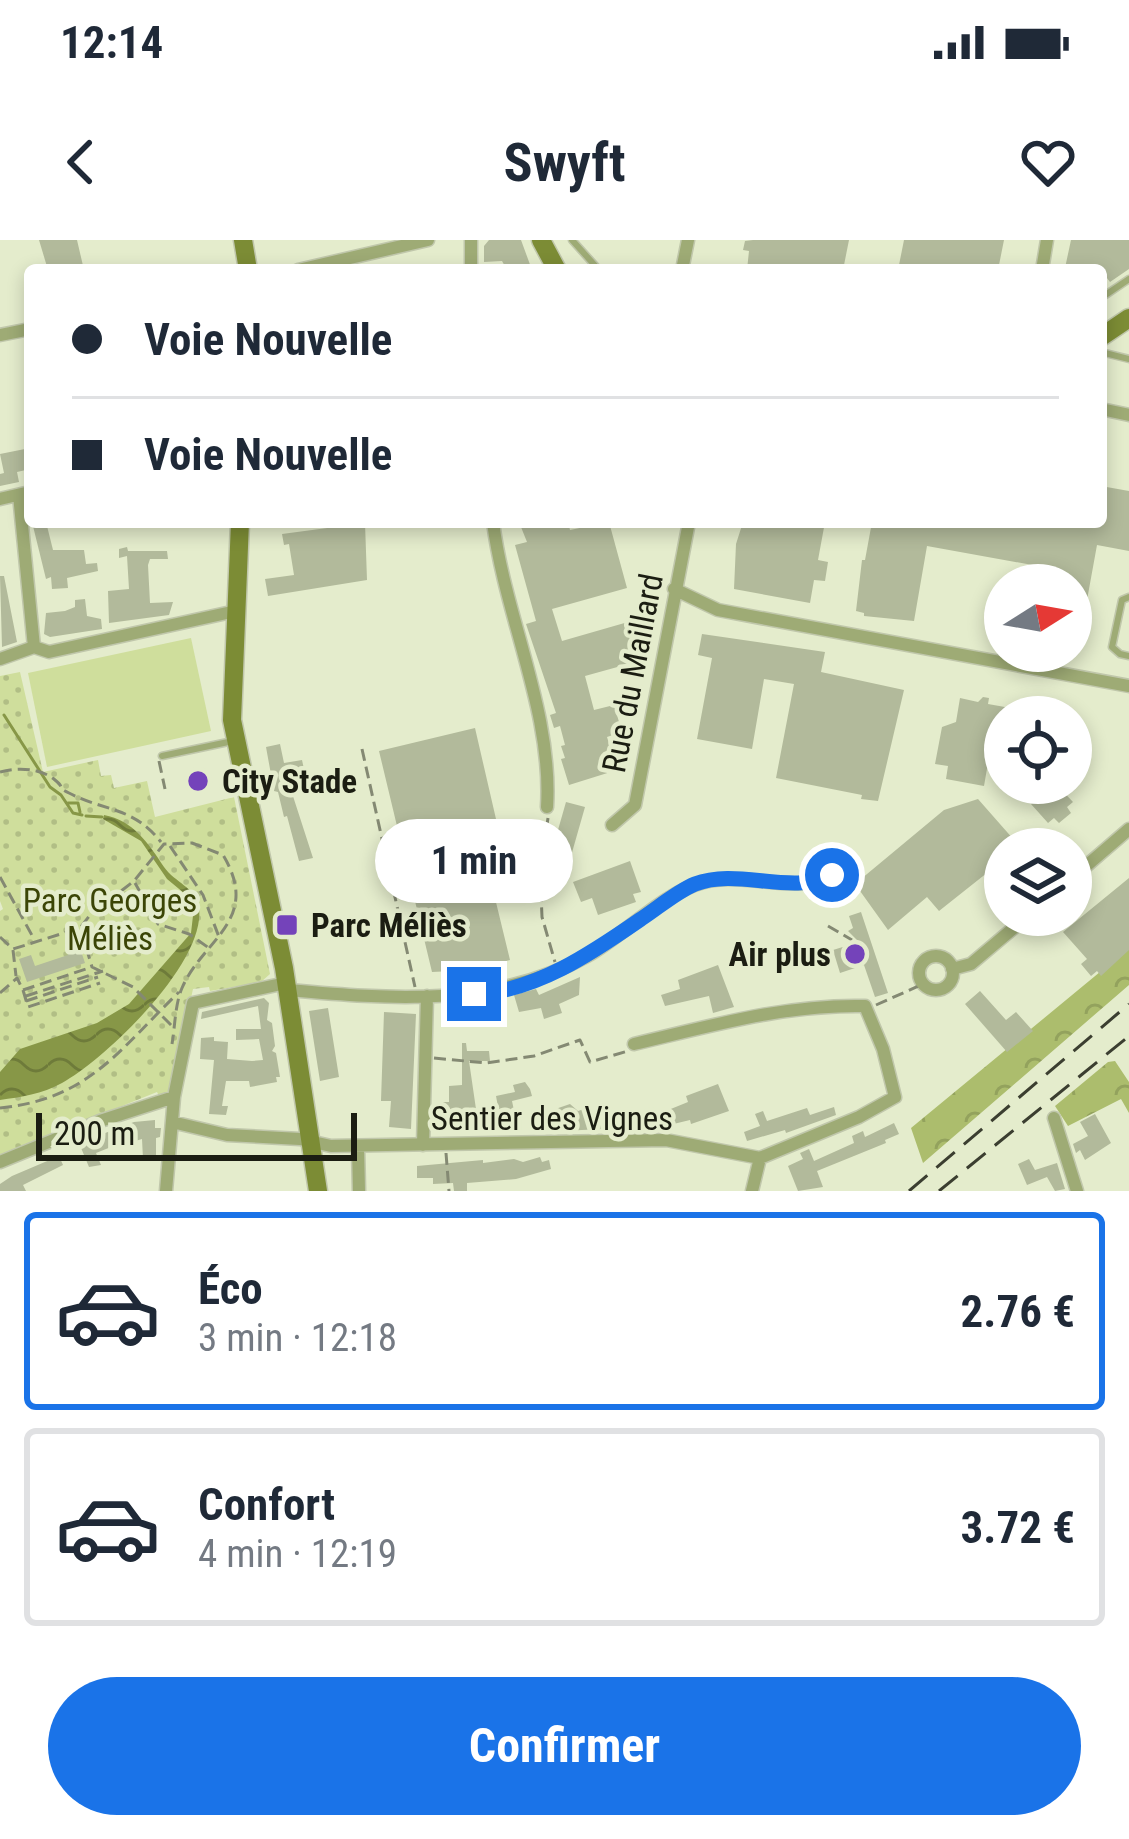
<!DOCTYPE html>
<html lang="fr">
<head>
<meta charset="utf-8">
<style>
	:root { --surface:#fff; --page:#f6f6f7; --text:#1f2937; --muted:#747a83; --line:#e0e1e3; --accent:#1a73e8 }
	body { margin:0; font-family:"Roboto Condensed",sans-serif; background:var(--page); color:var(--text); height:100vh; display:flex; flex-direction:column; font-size:45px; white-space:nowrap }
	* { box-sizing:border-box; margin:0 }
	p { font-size:39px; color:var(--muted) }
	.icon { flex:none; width:66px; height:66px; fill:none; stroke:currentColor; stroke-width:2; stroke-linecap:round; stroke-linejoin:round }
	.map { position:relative; height:951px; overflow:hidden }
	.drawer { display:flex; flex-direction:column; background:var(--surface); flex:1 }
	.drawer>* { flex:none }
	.guide { position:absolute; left:24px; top:24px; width:1083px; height:264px; border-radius:12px; box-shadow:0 6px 18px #0003; display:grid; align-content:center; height:264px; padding:0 48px; background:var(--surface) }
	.needle { width:78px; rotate:79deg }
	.buttons { position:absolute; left:984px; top:324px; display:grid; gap:24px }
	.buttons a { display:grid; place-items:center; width:108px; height:108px; border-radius:50%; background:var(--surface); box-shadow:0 6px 18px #0003; font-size:60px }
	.scale { position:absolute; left:36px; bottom:30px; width:321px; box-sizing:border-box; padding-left:12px; border:6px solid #1b1d12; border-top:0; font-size:33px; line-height:42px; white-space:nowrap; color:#1b1d12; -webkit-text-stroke:9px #e4eccc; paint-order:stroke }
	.end { position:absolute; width:54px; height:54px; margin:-27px; border:15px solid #1a73e8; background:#fff; box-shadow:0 0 0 6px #fff }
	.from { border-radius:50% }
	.bubble { position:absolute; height:84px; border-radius:42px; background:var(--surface); box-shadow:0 6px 18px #0003; font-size:39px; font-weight:700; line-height:84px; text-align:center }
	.guide b { display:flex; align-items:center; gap:42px; height:114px; font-size:45px }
	.guide b+b { border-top:3px solid var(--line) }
	.guide i { width:30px; height:30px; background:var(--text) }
	ul { padding:21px 0 0; list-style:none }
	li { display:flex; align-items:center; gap:36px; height:198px; margin:0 24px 18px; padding:0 24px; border:6px solid var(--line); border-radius:12px }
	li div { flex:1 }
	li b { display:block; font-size:45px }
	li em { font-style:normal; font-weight:700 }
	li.selected { border-color:var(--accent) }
	li>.icon { width:108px; height:108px; stroke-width:1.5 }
	.button { display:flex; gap:24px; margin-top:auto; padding:24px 48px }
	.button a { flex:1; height:138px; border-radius:72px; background:var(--accent); color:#fff; font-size:48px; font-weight:700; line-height:138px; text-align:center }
	.status { display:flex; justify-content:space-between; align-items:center; height:84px; padding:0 60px; background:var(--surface); direction:ltr }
	.status svg { height:33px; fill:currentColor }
	header { display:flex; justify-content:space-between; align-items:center; height:156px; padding:0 48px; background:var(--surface); font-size:54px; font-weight:700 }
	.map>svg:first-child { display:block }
</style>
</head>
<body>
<div class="status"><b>12:14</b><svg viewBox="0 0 49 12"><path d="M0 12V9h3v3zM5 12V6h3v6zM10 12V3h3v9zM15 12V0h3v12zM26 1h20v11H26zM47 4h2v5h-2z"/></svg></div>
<header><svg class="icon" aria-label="back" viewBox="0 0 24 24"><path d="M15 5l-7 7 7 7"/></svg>Swyft<svg class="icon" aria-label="heart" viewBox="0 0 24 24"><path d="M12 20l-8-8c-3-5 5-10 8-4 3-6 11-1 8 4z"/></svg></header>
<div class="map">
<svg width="1129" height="951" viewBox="0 0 1129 951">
	<defs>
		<pattern id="forest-crowns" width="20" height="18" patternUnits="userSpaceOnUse" patternTransform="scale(3)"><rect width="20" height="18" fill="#acbd6d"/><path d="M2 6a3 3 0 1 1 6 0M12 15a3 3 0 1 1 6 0" fill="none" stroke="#93a25d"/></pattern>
		<pattern id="park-dots" width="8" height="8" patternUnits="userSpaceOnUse" patternTransform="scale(3)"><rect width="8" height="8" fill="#cfde9c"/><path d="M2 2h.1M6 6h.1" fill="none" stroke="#b1be85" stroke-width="1.8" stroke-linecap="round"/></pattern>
		<pattern id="water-waves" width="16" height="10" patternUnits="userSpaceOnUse" patternTransform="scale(3)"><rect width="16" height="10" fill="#879747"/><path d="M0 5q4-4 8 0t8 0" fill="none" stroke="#6e7b3a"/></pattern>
	</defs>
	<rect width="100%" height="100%" fill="#e4eccc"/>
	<path fill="#cfde9c" d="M191 398 211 491 47 527 28 433Z"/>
	<path fill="url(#forest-crowns)" d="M1129 708V745L923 923 911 888Z
		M1115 821 1129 842V873L1121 859 1068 886 1055 866 1108 822Z"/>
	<path fill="url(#park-dots)" d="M20 432 43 532 98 520 101 536 111 535 114 548 147 541 155 577 234 557 270 734 261 742 210 751 209 747 193 749 171 850 159 856 157 852 0 915V671L3 669 0 661V436Z"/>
	<path fill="url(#water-waves)" d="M104 575C133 580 149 604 164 627 175 643 196 647 199 668 206 722 107 818 62 843 42 854 21 857 0 860V832L20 809 97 783 129 764 191 693 194 667 190 658 167 639 141 601 103 579Z"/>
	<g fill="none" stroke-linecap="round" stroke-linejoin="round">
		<path stroke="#879747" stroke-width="3" d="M4 475 50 547 61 555 73 573 82 575
			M68 563H78L80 572
			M86 576 102 577"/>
	</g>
	<path fill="#b2ba9b" d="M39 0H77L84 30H48Z
		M489 0H521L532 30H507L502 21 484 22V6Z
		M753 0H849L843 30H747L749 11 743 10 745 1Z
		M904 0H1004L998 30H898Z
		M1071 0H1129V29L1110 42 1101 30 1065 28Z
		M30 208V229L17 232 19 242 0 246V234L4 233 0 214Z
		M1101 246 1129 251V311L1097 305 1081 393 1071 391V345H1062L1064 335 1037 330 1038 326 927 306 914 381 864 376V373L856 371 862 320H865L872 282H1101Z
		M32 282H46L53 310H84L86 324 97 323 98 331 67 338 68 348 52 349 51 337 46 339Z
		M519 282H568L570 290 609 282 627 348 552 369 562 401 628 382 639 421 585 436 594 470 614 465 622 492 607 497 617 530 569 545 561 519 565 518 561 506 565 505 560 486 554 488 550 475 556 473 526 384 536 381 515 305 527 302Z
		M743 282H825L818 320 828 322 825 341 814 340 810 363 734 349 736 304Z
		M365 283 367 340 268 356 265 339 294 335 289 304 284 305 282 294Z
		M127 307 128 311H167L168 319H150L148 325 150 363 173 362 169 375 109 383 108 351 129 349 127 316 119 318V309Z
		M0 336H4L17 402 2 407Z
		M85 359 87 376 101 379 102 389 50 397 44 394 46 373 65 371 75 367V360Z
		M702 394 825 412 821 432 904 450 878 561 861 559 862 555 776 538 794 444 764 439 752 509 697 499 712 418 698 415Z
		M983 457 989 458 988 464 1016 469 1014 477H1005V526L988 523 984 546 946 539 948 526 935 524 942 487 956 482 960 458 978 462Z
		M475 488 499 592 490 594 503 652 494 654 510 720 472 730 432 732 379 511Z
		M280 504 284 523 302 520 307 543 291 550 313 618 299 621 287 576 284 577 278 552 274 551 266 507Z
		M1056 544 1073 562 1067 567 1071 573 1059 583 1054 578 1048 583 1031 564Z
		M978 559 1022 609H1005L1002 621 939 671 927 657 888 690 855 644 944 570Z
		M566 562 585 567 567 630 548 625Z
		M630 621 641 652 633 654 636 662 598 675 592 658 581 662 573 642Z
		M1129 638V710L1101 736 1097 731 1091 736 1081 724 1087 719 1063 692Z
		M861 672 888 753 875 757 864 725 840 733 833 710 859 702 848 691 853 688 849 676Z
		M77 699 85 723 27 742 19 719 31 715 35 726 68 715 65 703Z
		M718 725 734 767 713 773 709 756 665 766 661 755 680 749 678 740Z
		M580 737 579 755 559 764 562 773 544 779 541 768 519 772 514 755 536 749 539 755Z
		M980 751 1006 780 1016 772 1033 791 1007 812 965 764Z
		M264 758 269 763 267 780 272 783 275 806 272 811 276 813 280 837H276L277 842 250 847 249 841H226L222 866H228L226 875 209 874 214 820 200 819 201 798 214 797V801L228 802 227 819 252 821 263 820 259 799 236 800V789H261L258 766 201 779 202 772Z
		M328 768 339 837 320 841 309 771Z
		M384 772 416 774 411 889 389 887 391 861H381Z
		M462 803H466L467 811H489L490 821H469L477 876 499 872 496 856 515 852 513 845 525 842 530 849 532 856 512 861 517 885 454 893 453 885H438V862H449V846L462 845Z
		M718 844 729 871 691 884 690 880 661 887 656 875 688 862 686 856Z
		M570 864 578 871 587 868 592 881 600 877 605 889 536 892 534 885 540 884 538 875Z
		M834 867 836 875 786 893 785 890 747 901 744 892 760 886 755 874 763 871 767 881 807 868 810 875Z
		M1095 874 1111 903 1085 920 1080 910 1076 913 1073 904 1088 896 1080 882Z
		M155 880V888H161L160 897 156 898V919H143L142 899 132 902 131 899 96 913 101 925 89 927 79 903 134 882Z
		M894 883 899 894 885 900 886 903 817 931 823 947 798 951 788 926 803 919 800 913 809 909 814 921 854 903 852 896 863 891 865 897Z
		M59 916 63 925 23 945 26 951H0V944L12 936Z
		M540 917 542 922 549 920 551 929 516 939 467 943V951H454L453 943 433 944V938H417V926L483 920V923L514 919 523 922Z
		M1029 919 1035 930 1057 923 1065 949 1055 951 1047 937 1027 945 1018 924Z"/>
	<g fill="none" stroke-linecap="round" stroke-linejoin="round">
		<g stroke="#c0c7ab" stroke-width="9">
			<path id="lane" d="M572 0 599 30
				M1101 58 1129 39
				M1101 112 1129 119
				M1129 357 1122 360 1112 407 1120 414 1129 416
				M162 516 233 501"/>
		</g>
		<g stroke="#c0c7ab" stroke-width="15">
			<path id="street" d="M471 0V30
				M298 30 428 0
				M682 30 688 0
				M1042 30 1047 0
				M0 95 30 89
				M1101 169 1129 175
				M19 255 34 407
				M0 259 30 252
				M493 282C505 377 553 473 547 567
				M674 349 718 370 1129 446
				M0 419 34 407 49 412 236 371
				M612 585 635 565 689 282
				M1071 639 1129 589
				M919 733a17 17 0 1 1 34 0a17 17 0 1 1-34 0Z
				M952 729 971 724 1029 675
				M288 750C389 759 495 768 587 716 623 696 664 652 704 642 745 631 793 655 832 636
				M1054 878 1077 951
				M172 882 227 895 300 899 331 906 666 900 760 918 859 877 895 857 883 809 865 766C786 764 710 786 634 804
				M423 905 427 756
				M358 907 359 951
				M0 922 100 881 174 857
				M166 951 174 857 193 763 286 743
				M752 951 760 918"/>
		</g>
		<g stroke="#c0c7ab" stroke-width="21">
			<path id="secondary" d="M243 0 248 30
				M541 0 557 30
				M1101 97 1129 78
				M240 282 232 480 284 728 318 951"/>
		</g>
		<path stroke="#848973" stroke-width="3" stroke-dasharray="12 6" stroke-linecap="butt" d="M362 509 415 747
			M159 521 165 549
			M0 532C17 527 41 528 55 540 67 550 55 546 69 553 106 572 132 566 161 602
			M548 578 540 630 542 677 555 722
			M170 606 203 655 219 697
			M0 637 34 699
			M135 643 158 684 189 694 209 708
			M828 686 852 700
			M81 690 92 727 133 747 172 786
			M0 697 13 709 80 688 90 675 134 641 164 604 192 603 223 615C262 680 203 699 182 748 175 764 175 787 172 804
			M13 710 16 736
			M23 750 28 767 100 743
			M0 753 17 738 23 750 89 728
			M26 756 103 731
			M26 761 98 737
			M876 765 923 744
			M434 818 486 823 534 816 580 800 590 822 628 811
			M0 868C89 859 119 810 179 752
			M446 913 449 951"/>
		<use href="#lane" stroke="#9eab75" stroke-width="6"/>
		<use href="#street" stroke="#9eab75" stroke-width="12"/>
		<use href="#secondary" stroke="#7c8c35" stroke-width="18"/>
		<path stroke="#3b3e30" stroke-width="3" stroke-dasharray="24 12" stroke-linecap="butt" d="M909 951 1129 764
			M939 951 1129 796"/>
	</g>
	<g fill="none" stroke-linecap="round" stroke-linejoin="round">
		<path stroke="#1a73e8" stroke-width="15" d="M474 754C535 752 592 713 641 679 658 668 676 652 695 644 738 627 791 656 832 635"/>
	</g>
	<g fill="#7443ba" stroke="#e4eccc" stroke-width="4.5">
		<circle cx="198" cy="541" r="12"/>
		<rect x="275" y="673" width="24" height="24" rx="6"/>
		<circle cx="855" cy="714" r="12"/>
	</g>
	<g text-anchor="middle" stroke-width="9" stroke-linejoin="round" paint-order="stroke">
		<g font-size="33" fill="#1b1d12" stroke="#e4eccc">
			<text transform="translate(632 433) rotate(-79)" y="12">Rue du Maillard</text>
			<text x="552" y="890">Sentier des Vignes</text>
		</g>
		<g font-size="33" font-weight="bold" fill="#1b1d12" stroke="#e4eccc" text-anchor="start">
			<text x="222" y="553">City Stade</text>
			<text x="311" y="697">Parc Méliès</text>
			<text x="831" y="726" text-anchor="end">Air plus</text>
		</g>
		<g font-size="33" fill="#3b4506" stroke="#e4eccc">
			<text x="110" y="672">Parc Georges<tspan x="110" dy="38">Méliès</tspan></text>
		</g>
	</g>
</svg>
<div class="buttons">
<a><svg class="needle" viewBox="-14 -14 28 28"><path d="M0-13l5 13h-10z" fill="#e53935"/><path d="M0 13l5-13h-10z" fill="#747a83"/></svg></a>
<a><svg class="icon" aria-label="locate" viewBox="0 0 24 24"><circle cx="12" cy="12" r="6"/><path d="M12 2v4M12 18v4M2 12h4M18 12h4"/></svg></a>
<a><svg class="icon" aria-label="layers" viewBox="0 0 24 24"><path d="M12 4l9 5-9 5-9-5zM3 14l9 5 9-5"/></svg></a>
</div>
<div class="scale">200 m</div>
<i class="end from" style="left:832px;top:635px"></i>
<i class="end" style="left:474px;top:754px"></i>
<div class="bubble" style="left:375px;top:579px;width:198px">1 min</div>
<div class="guide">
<b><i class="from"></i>Voie Nouvelle</b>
<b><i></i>Voie Nouvelle</b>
</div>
</div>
<section class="drawer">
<ul>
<li class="selected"><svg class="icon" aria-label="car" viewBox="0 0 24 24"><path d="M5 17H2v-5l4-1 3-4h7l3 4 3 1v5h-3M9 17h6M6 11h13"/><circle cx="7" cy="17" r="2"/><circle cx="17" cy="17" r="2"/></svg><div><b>Éco</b><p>3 min · 12:18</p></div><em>2.76 €</em></li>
<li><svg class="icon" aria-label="car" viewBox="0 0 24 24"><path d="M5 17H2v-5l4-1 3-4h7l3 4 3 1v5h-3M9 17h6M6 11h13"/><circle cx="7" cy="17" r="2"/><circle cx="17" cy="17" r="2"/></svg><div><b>Confort</b><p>4 min · 12:19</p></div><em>3.72 €</em></li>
</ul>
<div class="button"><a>Confirmer</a></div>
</section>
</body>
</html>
